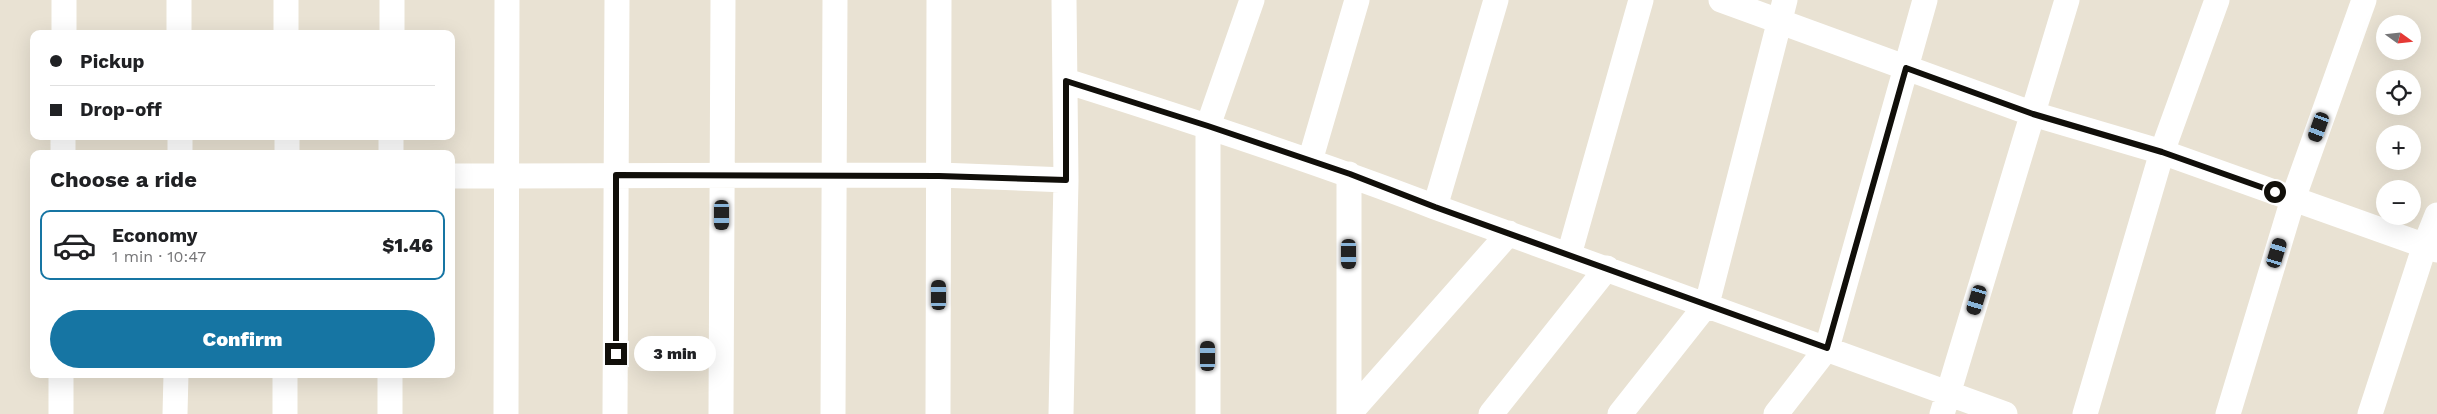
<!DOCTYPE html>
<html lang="en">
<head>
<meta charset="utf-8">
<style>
	:root { --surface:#fff; --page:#f6f6f6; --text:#202124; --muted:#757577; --line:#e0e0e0; --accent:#1675a3 }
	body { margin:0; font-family:"Work Sans",sans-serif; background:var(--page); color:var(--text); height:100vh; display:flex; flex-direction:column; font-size:19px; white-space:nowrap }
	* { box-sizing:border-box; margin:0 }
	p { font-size:16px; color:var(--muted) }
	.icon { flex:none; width:28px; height:28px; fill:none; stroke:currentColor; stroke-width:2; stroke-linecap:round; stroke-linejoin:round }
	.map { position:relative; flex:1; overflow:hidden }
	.sheet { position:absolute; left:30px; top:150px; width:425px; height:228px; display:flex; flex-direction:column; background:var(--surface); border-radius:10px; box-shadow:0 5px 20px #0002 }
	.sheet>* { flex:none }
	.guide { position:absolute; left:30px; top:30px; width:425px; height:110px; border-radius:10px; box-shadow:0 5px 20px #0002; display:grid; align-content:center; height:110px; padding:0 20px; background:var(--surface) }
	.needle { width:32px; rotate:105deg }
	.buttons { position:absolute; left:2376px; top:15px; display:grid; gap:10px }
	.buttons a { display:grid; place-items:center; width:45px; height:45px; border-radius:50%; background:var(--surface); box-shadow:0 5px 20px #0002; font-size:25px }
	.end { position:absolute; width:22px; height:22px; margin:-11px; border:6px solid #110f0a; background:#fff; box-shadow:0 0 0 2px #fff }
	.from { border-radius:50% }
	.bubble { position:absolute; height:35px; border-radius:18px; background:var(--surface); box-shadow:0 5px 20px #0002; font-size:16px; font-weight:800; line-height:35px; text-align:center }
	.car { position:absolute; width:15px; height:30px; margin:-15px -8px; border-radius:6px; box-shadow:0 0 4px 1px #0007; background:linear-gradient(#222 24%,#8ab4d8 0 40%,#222 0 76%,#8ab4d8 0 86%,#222 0) }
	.guide b { display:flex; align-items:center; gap:18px; height:48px; font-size:19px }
	.guide b+b { border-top:1px solid var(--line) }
	.guide i { width:12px; height:12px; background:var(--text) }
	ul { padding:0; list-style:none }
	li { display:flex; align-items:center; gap:15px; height:70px; margin:0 10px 8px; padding:0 10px; border:2px solid var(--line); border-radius:10px }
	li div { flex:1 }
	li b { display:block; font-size:19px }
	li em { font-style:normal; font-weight:800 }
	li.on { border-color:var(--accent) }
	li>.icon { width:45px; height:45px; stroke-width:1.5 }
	h2 { padding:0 20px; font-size:22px; line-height:60px }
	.button { display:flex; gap:10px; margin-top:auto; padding:10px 20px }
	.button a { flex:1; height:58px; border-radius:30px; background:var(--accent); color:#fff; font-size:20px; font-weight:800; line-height:58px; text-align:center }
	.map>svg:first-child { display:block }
</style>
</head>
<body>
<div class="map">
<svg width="2437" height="414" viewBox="0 0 2437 414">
	<rect width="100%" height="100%" fill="#e9e2d3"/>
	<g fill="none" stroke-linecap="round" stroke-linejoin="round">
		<path stroke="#fff" stroke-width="25" d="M179 0V34
			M286 0V34
			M1721 0 2033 114 2162 152 2437 250
			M64 34V0
			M392 34V0
			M1066 81C1190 120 1313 160 1435 207L2005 414
			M180 136V154
			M287 136V154
			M63 154V136
			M391 154V136
			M1310 161 1357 0
			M451 176 939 175 1066 180
			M1435 207 1496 0
			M1569 255 1641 0
			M1349 413V174
			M61 414V374
			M175 414 176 374
			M285 414V374
			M390 414V374
			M506 414 507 0
			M615 414 617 0
			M721 414 723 0
			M833 414 835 0
			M938 414 939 0
			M1061 414 1066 180 1064 0
			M1208 414V126L1252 0
			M1349 414 1509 233
			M1491 414 1607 268
			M1620 414 1707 304 1785 0
			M1776 414 1827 348 1925 0
			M1942 414 2067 0
			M2085 414 2162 152 2217 0
			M2228 414 2293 199 2364 0
			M2370 414 2425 245 2437 215"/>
	</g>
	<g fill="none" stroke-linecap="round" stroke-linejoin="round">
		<path stroke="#110f0a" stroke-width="6" d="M616 354V175L939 176 1066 180V81L1208 126 1350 174 1435 207 1827 348 1906 68 2033 114 2162 152 2275 192"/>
	</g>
</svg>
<div class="buttons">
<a><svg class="needle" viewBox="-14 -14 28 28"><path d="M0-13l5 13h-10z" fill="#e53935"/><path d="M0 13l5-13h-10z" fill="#757577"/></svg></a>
<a><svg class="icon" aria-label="locate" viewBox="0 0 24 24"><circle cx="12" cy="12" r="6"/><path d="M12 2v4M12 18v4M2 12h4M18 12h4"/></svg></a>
<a>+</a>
<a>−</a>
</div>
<i class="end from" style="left:2275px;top:192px"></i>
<i class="end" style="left:616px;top:354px"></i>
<div class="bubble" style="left:634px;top:336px;width:82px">3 min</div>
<i class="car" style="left:2319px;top:127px;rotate:200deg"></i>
<i class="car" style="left:722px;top:215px;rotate:180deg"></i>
<i class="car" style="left:2277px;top:253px;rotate:17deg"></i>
<i class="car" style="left:1349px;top:254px;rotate:180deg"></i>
<i class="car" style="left:939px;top:295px;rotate:0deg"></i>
<i class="car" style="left:1977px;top:300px;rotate:197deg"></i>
<i class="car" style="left:1208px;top:356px;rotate:0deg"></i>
<div class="guide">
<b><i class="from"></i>Pickup</b>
<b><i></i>Drop-off</b>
</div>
<section class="sheet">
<h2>Choose a ride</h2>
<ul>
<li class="on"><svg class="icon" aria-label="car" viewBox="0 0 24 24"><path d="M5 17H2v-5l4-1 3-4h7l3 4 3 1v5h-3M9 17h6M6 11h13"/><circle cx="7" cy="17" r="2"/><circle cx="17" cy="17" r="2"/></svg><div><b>Economy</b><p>1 min · 10:47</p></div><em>$1.46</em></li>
</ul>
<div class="button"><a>Confirm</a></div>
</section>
</div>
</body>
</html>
